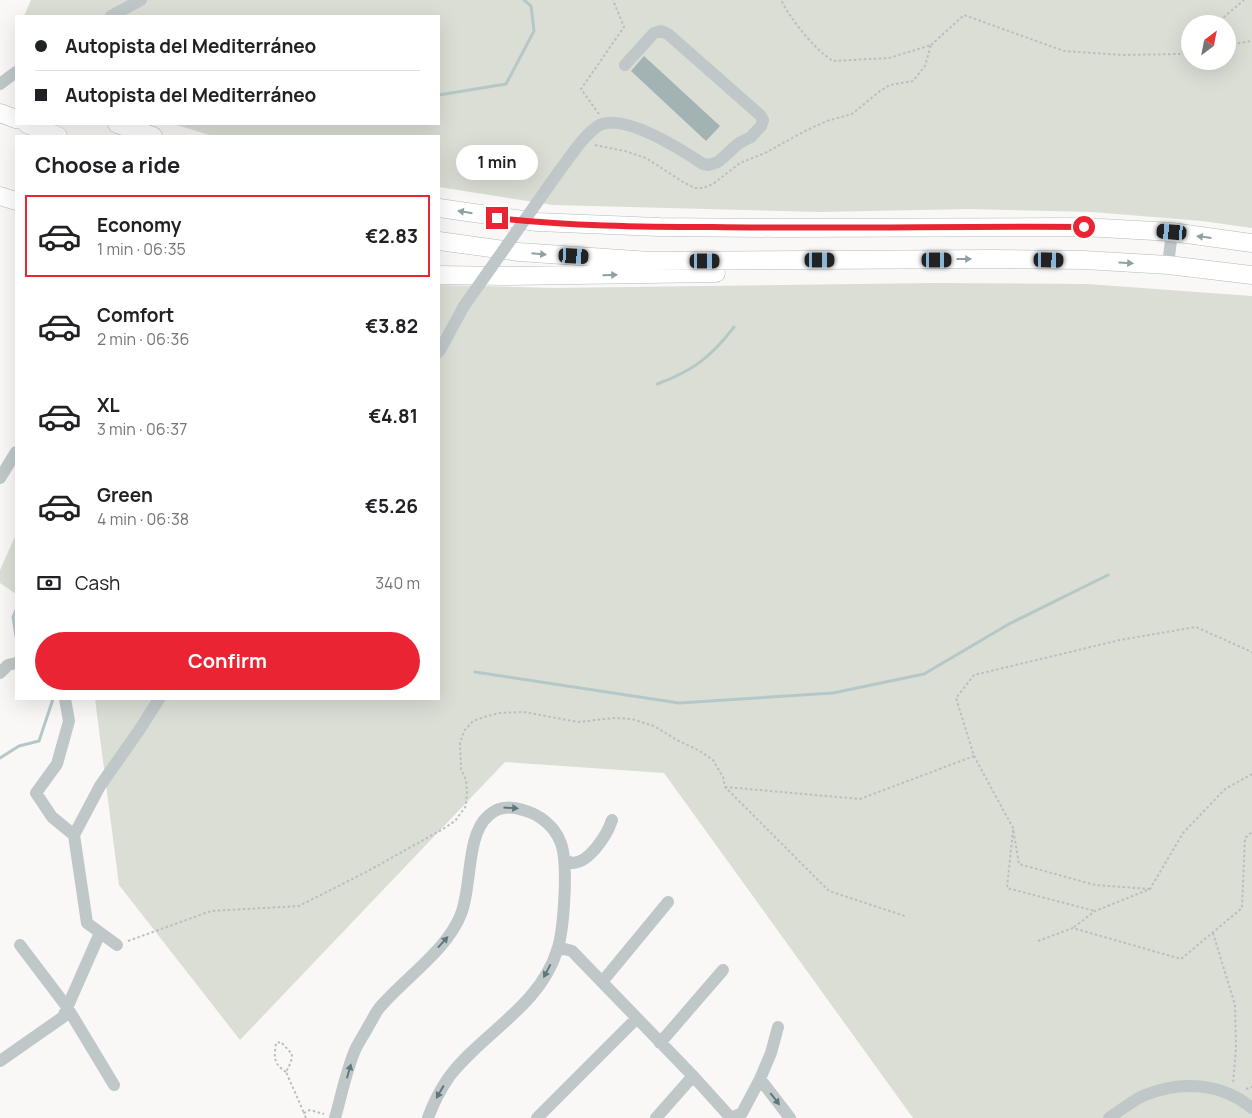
<!DOCTYPE html>
<html lang="en">
<head>
<meta charset="utf-8">
<style>
	:root { --surface:#fff; --page:#f2f2f2; --text:#202124; --muted:#757577; --line:#e0e0e0; --accent:#eb2434 }
	body { margin:0; font-family:Manrope,sans-serif; background:var(--page); color:var(--text); height:100vh; display:flex; flex-direction:column; font-size:19px; white-space:nowrap }
	* { box-sizing:border-box; margin:0 }
	p { font-size:16px; color:var(--muted) }
	.icon { flex:none; width:28px; height:28px; fill:none; stroke:currentColor; stroke-width:2; stroke-linecap:round; stroke-linejoin:round }
	.map { position:relative; flex:1; overflow:hidden }
	.panel { position:absolute; left:15px; top:135px; width:425px; height:565px; display:flex; flex-direction:column; background:var(--surface); border-radius:0px; box-shadow:0 5px 20px #0002 }
	.panel>* { flex:none }
	.banner { position:absolute; left:15px; top:15px; width:425px; height:110px; border-radius:0px; box-shadow:0 5px 20px #0002; display:grid; align-content:center; height:110px; padding:0 20px; background:var(--surface) }
	.needle { width:32px; rotate:32deg }
	.tools { position:absolute; left:1181px; top:15px; display:grid; gap:10px }
	.tools a { display:grid; place-items:center; width:55px; height:55px; border-radius:50%; background:var(--surface); box-shadow:0 5px 20px #0002; font-size:25px }
	.end { position:absolute; width:22px; height:22px; margin:-11px; border:6px solid #eb2434; background:#fff; box-shadow:0 0 0 2px #fff }
	.from { border-radius:50% }
	.bubble { position:absolute; height:35px; border-radius:18px; background:var(--surface); box-shadow:0 5px 20px #0002; font-size:16px; font-weight:700; line-height:35px; text-align:center }
	.car { position:absolute; width:15px; height:30px; margin:-15px -8px; border-radius:6px; box-shadow:0 0 4px 1px #0007; background:linear-gradient(#222 24%,#8ab4d8 0 40%,#222 0 76%,#8ab4d8 0 86%,#222 0) }
	.banner b { display:flex; align-items:center; gap:18px; height:48px; font-size:19px }
	.banner b+b { border-top:1px solid var(--line) }
	.banner i { width:12px; height:12px; background:var(--text) }
	ul { padding:0; list-style:none }
	li { display:flex; align-items:center; gap:15px; height:82px; margin:0 10px 8px; padding:0 10px; border:2px solid transparent; border-radius:0px }
	li div { flex:1 }
	li b { display:block; font-size:19px }
	li em { font-style:normal; font-weight:700 }
	li.selected { border-color:var(--accent) }
	li>.icon { width:45px; height:45px; stroke-width:1.5 }
	h2 { padding:0 20px; font-size:22px; line-height:60px }
	.pay { display:flex; align-items:center; gap:12px; height:55px; padding:0 20px; font-size:19px }
	.pay p { margin-inline-start:auto }
	.primary-button { display:flex; gap:10px; margin-top:auto; padding:10px 20px }
	.primary-button a { flex:1; height:58px; border-radius:30px; background:var(--accent); color:#fff; font-size:20px; font-weight:700; line-height:58px; text-align:center }
	.map>svg:first-child { display:block }
</style>
</head>
<body>
<div class="map">
<svg width="1252" height="1118" viewBox="0 0 1252 1118">
	<rect width="100%" height="100%" fill="#f9f8f6"/>
	<path fill="#dbded5" fill-rule="evenodd" d="M31 0H1252V228L1202 221 1092 212 969 209 820 212 553 205 439 187V136H213L173 124H439V16H24ZM1190 24H1228V61H1190Z
		M933 283 1087 284 1252 296V1118H913L664 773 505 762 240 1040 119 885 95 699H439V285L554 288Z
		M16 534V594L0 583V570Z"/>
	<g fill="none" stroke-linecap="round" stroke-linejoin="round">
		<path stroke="#b5c8c7" stroke-width="3" d="M439 95 506 84 534 31 531 6 524 0
			M657 384C693 371 711 357 734 327
			M16 610 13 617 16 636
			M475 672 679 703 833 693 924 674 1009 624 1108 575
			M0 758 19 746 39 741 53 699"/>
	</g>
	<path fill="#a3b3b4" d="M644 56 720 126 706 141 631 71Z"/>
	<g fill="none" stroke-linecap="round" stroke-linejoin="round">
		<g stroke="#b2babb" stroke-width="19">
			<path id="highway" d="M0 113 16 119
				M27 124 58 136
				M117 124 153 136
				M0 196 16 201
				M439 208 537 222 659 227 777 228 1084 227 1172 232 1252 243
				M439 241 519 252 650 261 996 259 1084 260 1168 265 1252 275
				M439 275 505 276 716 273"/>
		</g>
		<path stroke="#b9bfc0" stroke-width="2" stroke-dasharray="2.5 2.5" stroke-linecap="butt" d="M1216 24 1244 0
			M931 45 964 15 1064 51 1123 55 1180 54 1190 52
			M1228 45 1252 41
			M1182 52 1190 46
			M599 114 581 89 624 27 613 0
			M595 145 625 151 646 158 683 182 695 188H703L713 184 740 163 765 153 805 131 827 121 852 114 880 91 890 85 913 81 925 66 931 45 889 58 833 61C813 48 792 21 781 0
			M725 787 860 799 974 756
			M1013 830 1007 888 1095 911
			M1150 889 1095 885 1019 864 1013 828 974 756 956 698 974 675 1120 640 1196 627 1252 652
			M1074 927 1095 911 1150 889 1183 833 1225 789 1252 774
			M1213 933 1235 1005 1236 1048 1233 1084
			M128 941 211 911 299 906 368 871 443 829 455 821 466 806 467 792 466 780 461 769 460 743 464 731 473 721 484 717 499 713 524 712 578 722 614 718 632 719 654 726 677 740 698 750 713 760 723 777 725 787 829 891 905 916
			M1038 941 1073 928 1181 959 1242 908 1245 838 1252 832
			M286 1072C273 1063 274 1058 276 1043L281 1042 292 1054 291 1062 286 1072 304 1113
			M1246 1089 1252 1087
			M306 1118 304 1113 310 1110 324 1114"/>
		<path stroke="#bfc7c8" stroke-width="12" d="M111 16 141 0
			M560 170C571 156 583 136 598 126 622 111 682 150 703 164L708 165 718 162 739 143 751 137 761 126 763 120 760 115 668 34 661 31 654 33 625 65
			M1168 265 1172 232
			M439 352 464 306
			M0 478 16 452
			M0 673 8 665 16 663
			M65 699 69 721 57 764 36 793 52 817 74 835 87 923 117 945
			M74 835 100 786 140 729 159 699
			M564 859 571 863C589 864 607 835 612 820
			M20 945 67 1007 114 1085
			M557 950 565 949 572 951 693 1076 731 1118
			M602 982 668 902
			M660 1043 723 970
			M0 1061 63 1017 100 933
			M760 1079 790 1118
			M335 1118C341 1097 347 1067 356 1048 360 1040 365 1033 369 1025 373 1019 376 1011 381 1006 405 978 448 949 461 914 472 887 466 835 488 816 498 806 511 806 523 810 539 814 554 826 560 841 569 860 564 930 557 951 539 1007 482 1033 449 1077 440 1090 433 1104 428 1118
			M537 1118 637 1018
			M656 1118 693 1076
			M731 1118 742 1113 760 1079 771 1053 778 1027
			M1109 1118C1120 1111 1133 1100 1145 1095 1182 1080 1221 1083 1252 1108"/>
		<use href="#highway" stroke="#fff" stroke-width="18"/>
		<path stroke="#bfc7c8" stroke-width="12" d="M0 84 16 72
			M464 306 560 170"/>
	</g>
	<defs><path id="oneway-solid" d="M-6-.8H1V-3.2L6.5 0L1 3.2V.8H-6Z" transform="scale(1.25)"/></defs>
	<g fill="#8ea0a3">
		<use href="#oneway-solid" transform="translate(465 212) rotate(-171)"/>
		<use href="#oneway-solid" transform="translate(1204 237) rotate(-173)"/>
		<use href="#oneway-solid" transform="translate(539 254) rotate(5)"/>
		<use href="#oneway-solid" transform="translate(964 259)"/>
		<use href="#oneway-solid" transform="translate(1126 263) rotate(3)"/>
		<use href="#oneway-solid" transform="translate(610 275) rotate(-1)"/>
	</g>
	<g fill="#5e787c">
		<use href="#oneway-solid" transform="translate(511 808) rotate(3)"/>
		<use href="#oneway-solid" transform="translate(443 942) rotate(-48)"/>
		<use href="#oneway-solid" transform="translate(547 971) rotate(118)"/>
		<use href="#oneway-solid" transform="translate(349 1071) rotate(-74)"/>
		<use href="#oneway-solid" transform="translate(440 1092) rotate(120)"/>
		<use href="#oneway-solid" transform="translate(775 1099) rotate(52)"/>
	</g>
	<g fill="none" stroke-linecap="round" stroke-linejoin="round">
		<path stroke="#eb2434" stroke-width="6" d="M497 218C568 226 641 227 713 227 836 229 960 226 1084 227"/>
	</g>
</svg>
<div class="tools">
<a><svg class="needle" viewBox="-14 -14 28 28"><path d="M0-13l5 13h-10z" fill="#e53935"/><path d="M0 13l5-13h-10z" fill="#757577"/></svg></a>
</div>
<i class="end from" style="left:1084px;top:227px"></i>
<i class="end" style="left:497px;top:218px"></i>
<div class="bubble" style="left:456px;top:145px;width:82px">1 min</div>
<i class="car" style="left:1172px;top:232px;rotate:275deg"></i>
<i class="car" style="left:574px;top:256px;rotate:93deg"></i>
<i class="car" style="left:820px;top:260px;rotate:90deg"></i>
<i class="car" style="left:937px;top:260px;rotate:90deg"></i>
<i class="car" style="left:1049px;top:260px;rotate:91deg"></i>
<i class="car" style="left:705px;top:261px;rotate:90deg"></i>
<div class="banner">
<b><i class="from"></i>Autopista del Mediterráneo</b>
<b><i></i>Autopista del Mediterráneo</b>
</div>
<section class="panel">
<h2>Choose a ride</h2>
<ul>
<li class="selected"><svg class="icon" aria-label="car" viewBox="0 0 24 24"><path d="M5 17H2v-5l4-1 3-4h7l3 4 3 1v5h-3M9 17h6M6 11h13"/><circle cx="7" cy="17" r="2"/><circle cx="17" cy="17" r="2"/></svg><div><b>Economy</b><p>1 min · 06:35</p></div><em>€2.83</em></li>
<li><svg class="icon" aria-label="car" viewBox="0 0 24 24"><path d="M5 17H2v-5l4-1 3-4h7l3 4 3 1v5h-3M9 17h6M6 11h13"/><circle cx="7" cy="17" r="2"/><circle cx="17" cy="17" r="2"/></svg><div><b>Comfort</b><p>2 min · 06:36</p></div><em>€3.82</em></li>
<li><svg class="icon" aria-label="car" viewBox="0 0 24 24"><path d="M5 17H2v-5l4-1 3-4h7l3 4 3 1v5h-3M9 17h6M6 11h13"/><circle cx="7" cy="17" r="2"/><circle cx="17" cy="17" r="2"/></svg><div><b>XL</b><p>3 min · 06:37</p></div><em>€4.81</em></li>
<li><svg class="icon" aria-label="car" viewBox="0 0 24 24"><path d="M5 17H2v-5l4-1 3-4h7l3 4 3 1v5h-3M9 17h6M6 11h13"/><circle cx="7" cy="17" r="2"/><circle cx="17" cy="17" r="2"/></svg><div><b>Green</b><p>4 min · 06:38</p></div><em>€5.26</em></li>
</ul>
<div class="pay"><svg class="icon" aria-label="cash" viewBox="0 0 24 24"><path d="M3 7h18v10H3z"/><circle cx="12" cy="12" r="2"/></svg>Cash<p>340 m</p></div>
<div class="primary-button"><a>Confirm</a></div>
</section>
</div>
</body>
</html>
